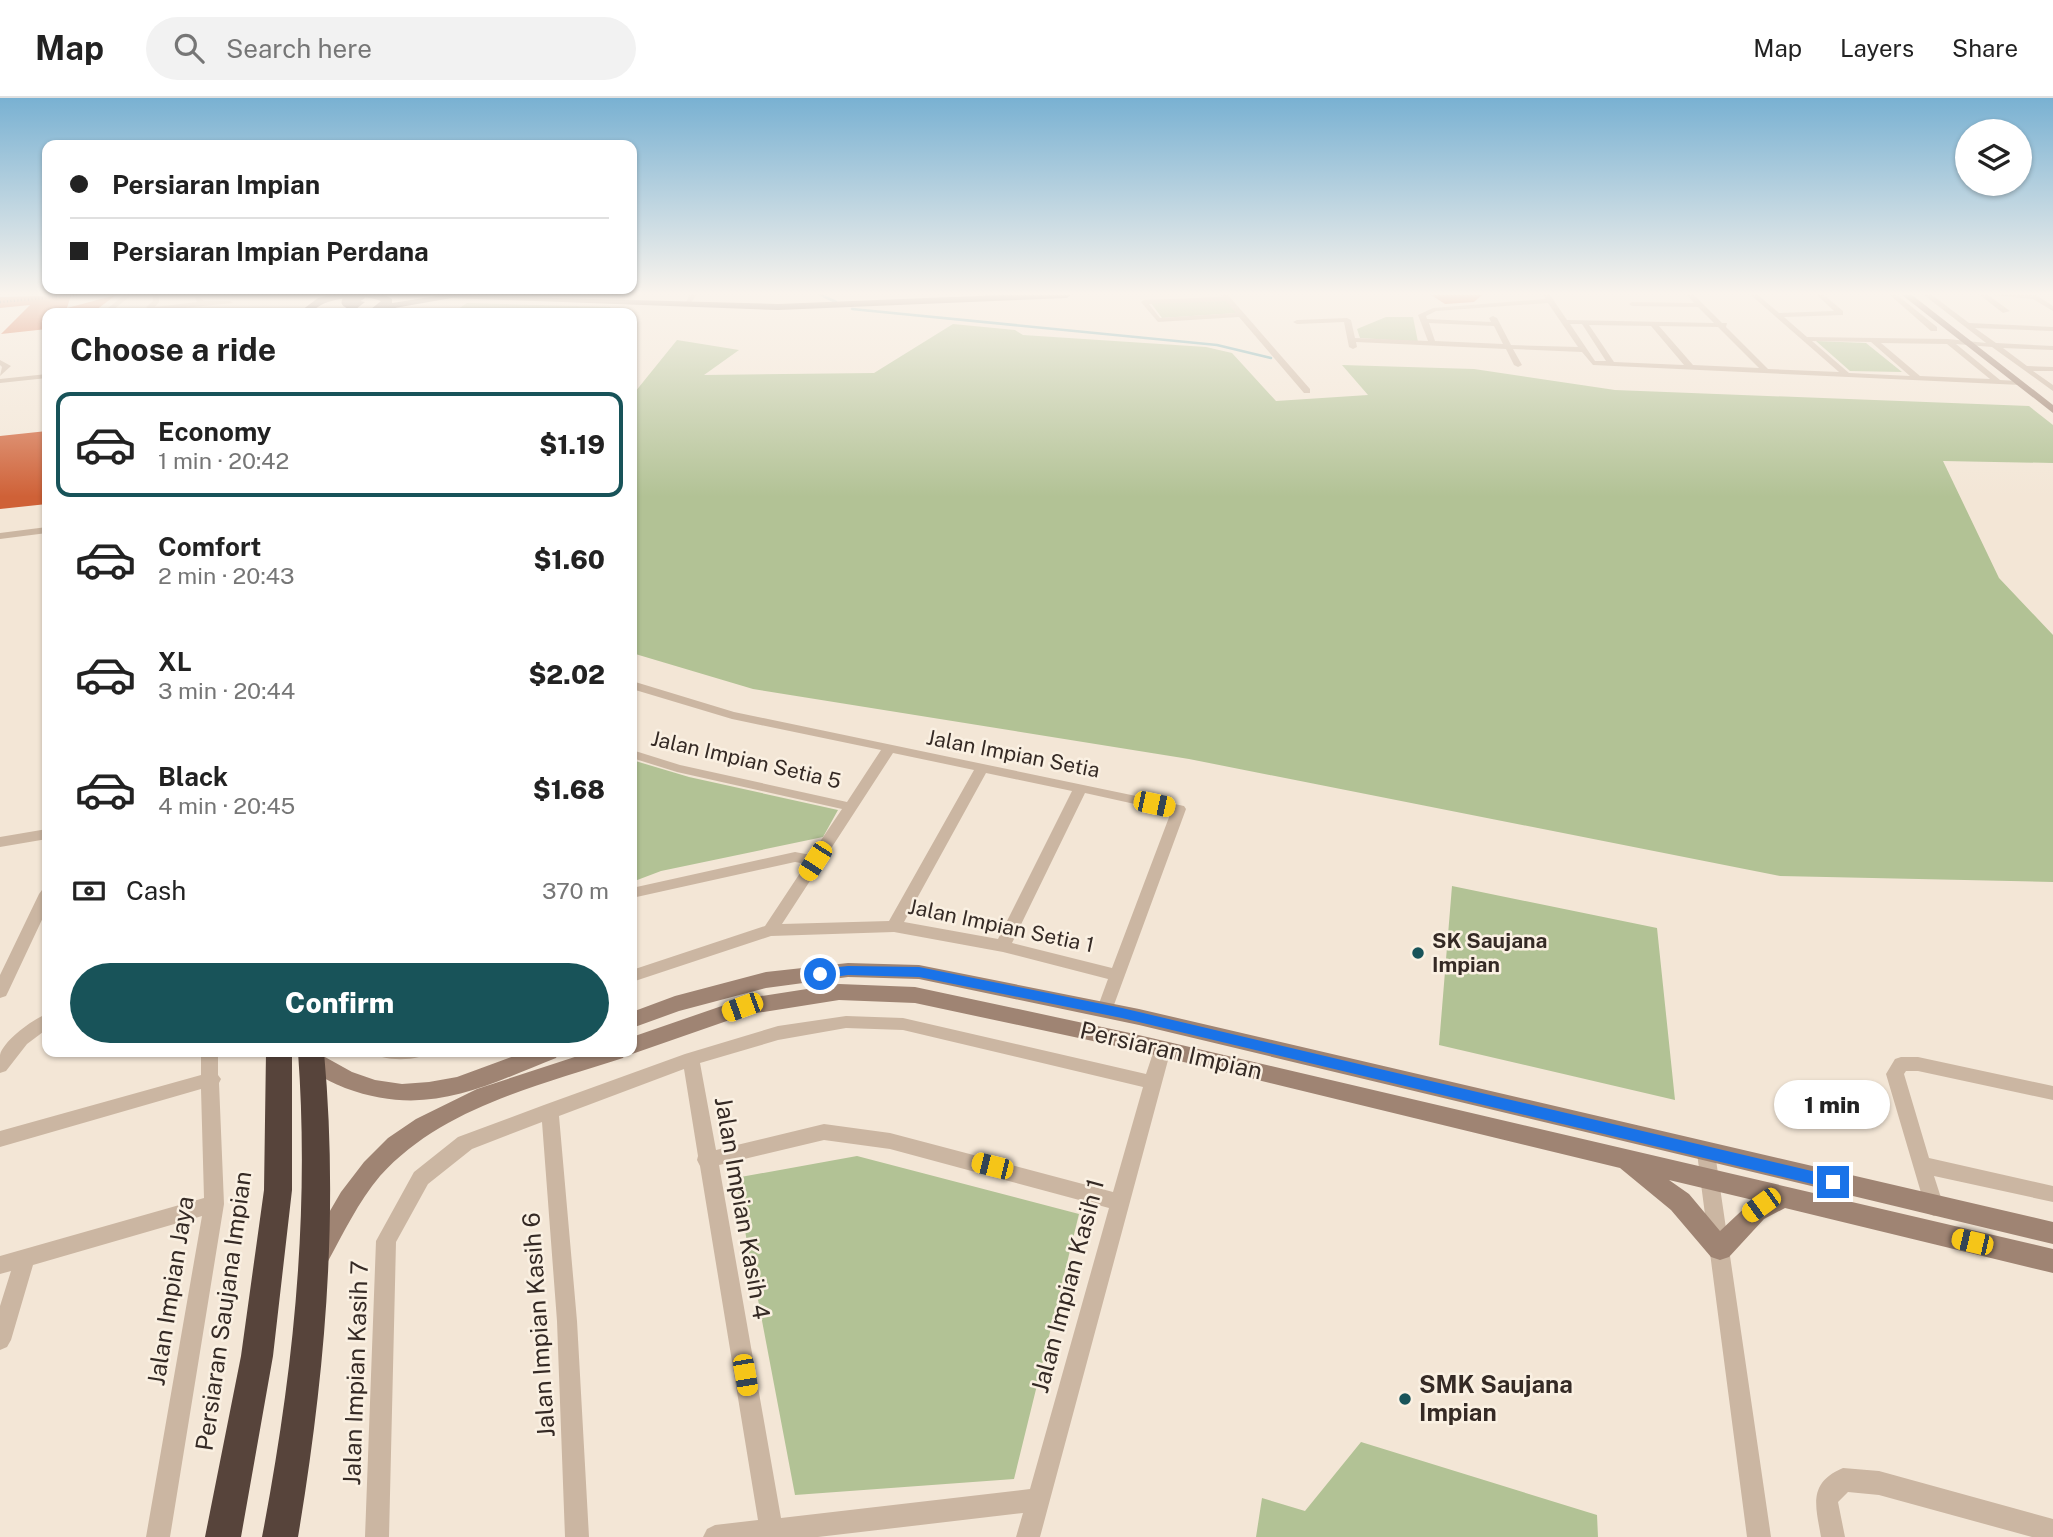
<!DOCTYPE html>
<html lang="en">
<head>
<meta charset="utf-8">
<style>
	:root { --surface:#fff; --page:#f2f2f2; --text:#222; --muted:#767676; --line:#e0e0e0; --accent:#185359 }
	body { margin:0; font-family:"Public Sans",sans-serif; background:var(--page); color:var(--text); height:100vh; display:flex; flex-direction:column; font-size:26px; white-space:nowrap }
	* { box-sizing:border-box; margin:0 }
	p { font-size:23px; color:var(--muted) }
	.icon { flex:none; width:38px; height:38px; fill:none; stroke:currentColor; stroke-width:2; stroke-linecap:round; stroke-linejoin:round }
	.map { position:relative; flex:1; overflow:hidden }
	.panel { position:absolute; left:42px; top:210px; width:595px; height:749px; display:flex; flex-direction:column; background:var(--surface); border-radius:14px; box-shadow:0 2px 5px #0004 }
	.panel>* { flex:none }
	.guide { position:absolute; left:42px; top:42px; width:595px; height:154px; border-radius:14px; box-shadow:0 2px 5px #0004; display:grid; align-content:center; height:154px; padding:0 28px; background:var(--surface) }
	.controls { position:absolute; left:1955px; top:21px; display:grid; gap:14px }
	.controls a { display:grid; place-items:center; width:77px; height:77px; border-radius:50%; background:var(--surface); box-shadow:0 2px 5px #0004; font-size:35px }
	.end { position:absolute; width:32px; height:32px; margin:-16px; border:9px solid #1a73e8; background:#fff; box-shadow:0 0 0 4px #fff }
	.from { border-radius:50% }
	.bubble { position:absolute; height:49px; border-radius:24px; background:var(--surface); box-shadow:0 2px 5px #0004; font-size:23px; font-weight:800; line-height:49px; text-align:center }
	.car { position:absolute; width:21px; height:42px; margin:-21px -10px; border-radius:9px; box-shadow:0 0 5px 2px #0007; background:linear-gradient(#f5c518 24%,#345 0 40%,#f5c518 0 76%,#345 0 86%,#f5c518 0) }
	.guide b { display:flex; align-items:center; gap:24px; height:66px; font-size:26px }
	.guide b+b { border-top:2px solid var(--line) }
	.guide i { width:18px; height:18px; background:var(--text) }
	ul { padding:0; list-style:none }
	li { display:flex; align-items:center; gap:21px; height:105px; margin:0 14px 10px; padding:0 14px; border:4px solid transparent; border-radius:14px }
	li div { flex:1 }
	li b { display:block; font-size:26px }
	li em { font-style:normal; font-weight:800 }
	li.on { border-color:var(--accent) }
	li>.icon { width:63px; height:63px; stroke-width:1.5 }
	h2 { padding:0 28px; font-size:32px; line-height:84px }
	.pay { display:flex; align-items:center; gap:18px; height:77px; padding:0 28px; font-size:26px }
	.pay p { margin-inline-start:auto }
	.button { display:flex; gap:14px; margin-top:auto; padding:14px 28px }
	.button a { flex:1; height:80px; border-radius:42px; background:var(--accent); color:#fff; font-size:28px; font-weight:800; line-height:80px; text-align:center }
	header { display:flex; align-items:center; gap:42px; box-sizing:border-box; height:98px; padding:0 35px; background:var(--surface); border-bottom:2px solid var(--line) }
	header strong { font-size:33px }
	nav { display:flex; gap:38px; margin-inline-start:auto; font-size:24px }
	.search { width:490px; height:63px; background:var(--page); display:flex; align-items:center; gap:18px; box-sizing:border-box; padding:0 24px; border-radius:38px; color:var(--muted); font-size:26px }
	.map>svg:first-child { display:block }
</style>
</head>
<body>
<header>
<strong>Map</strong>
<div class="search"><svg class="icon" aria-label="search" viewBox="0 0 24 24"><circle cx="10" cy="10" r="6"/><path d="M15 15l6 6"/></svg>Search here</div>
<nav><a>Map</a><a>Layers</a><a>Share</a></nav>
</header>
<div class="map">
<svg width="2053" height="1439" viewBox="0 0 2053 1439">
	<rect width="100%" height="100%" fill="#f3e6d6"/>
	<path fill="#b2c295" d="M1225 201 1237 215 1162 220 1151 205Z
		M467 205 611 209 604 215H452Z
		M1386 219H1413L1418 244 1360 240 1357 231Z
		M953 226 1015 232 1023 237 1206 249 1232 255 1276 303 1368 297 1342 267 1474 271 1615 292 2029 308 2053 327V365L1943 363 1999 480 2053 537V784L1780 778 1189 661 753 591 632 555V294H635L677 242 739 252 704 277 874 275Z
		M1816 243 1866 245 1902 274 1850 273Z
		M632 662 689 679 838 712 823 739 661 773 632 784Z
		M1452 788 1657 830 1675 1002 1439 947Z
		M857 1058 1079 1116 1014 1381 795 1397 735 1080Z
		M1361 1344 1597 1417 1598 1439H1256L1262 1400 1305 1413Z"/>
	<g fill="none" stroke-linecap="round" stroke-linejoin="round">
		<path stroke="#73adb2" stroke-width="2.5" d="M821 197 836 204
			M852 211 1217 247 1271 260"/>
	</g>
	<path fill="#cf6137" d="M71 197 67 210 116 197 92 215H47V231L1 236 30 207 0 210V199Z
		M1431 197H1482L1474 204 1445 206Z
		M47 333V406L0 411V338Z"/>
	<g fill="none" stroke-linecap="round" stroke-linejoin="round">
		<path fill="#cbb6a2" fill-rule="evenodd" d="M124 197H132L109 215H102Z
			M153 197H159V204L155 209 197 204 195 200 198 198 204 203H230L233 205 154 213 146 209 153 203Z
			M633 197H640L630 206H626V204Z
			M689 197H696L689 208H685Z
			M1221 197H1228L1310 291V295H1304L1239 219 1158 224 1141 204 1144 202 1222 199ZM1226 203 1236 215 1160 220 1149 206Z
			M1543 197H1550L1567 222 1714 225 1698 209 1632 208 1629 206 1632 204 1694 205 1687 197H1694L1722 225H1727L1726 229 1768 271 1839 274 1751 197H1758L1779 215 1834 213 1817 197H1824L1843 213V217L1784 219 1807 239 1948 241 1986 245 1924 197H1932L1969 225 2053 229V233L1975 230 1996 245 2053 248V252L2003 250 2027 268 2053 269V273H2033L2053 287V293L1992 249 1956 246 2000 282 2018 283 2022 285 2021 287 1593 267 1582 254 1513 251 1522 267 1518 269 1514 267 1506 251 1356 244 1357 249 1353 251 1349 249 1344 224 1297 226 1293 224 1297 222 1347 220 1351 222 1355 240 1428 243 1418 217 1433 210 1546 201ZM1548 205 1578 249 1511 247 1497 220 1493 218 1489 220 1491 224 1427 221 1426 218 1436 213ZM1429 225 1494 228 1503 246 1435 243ZM1570 226H1582L1606 263H1595ZM1589 227 1651 228 1684 267 1614 264ZM1659 228 1718 229 1759 270 1693 267ZM1812 243 1871 244 1910 278 1849 275ZM1881 245 1947 246 1990 281 1920 278Z
			M1890 197H1897L1937 229V233H1931Z
			M1980 197H1988L2010 213 2003 215Z
			M1992 197H2036L2053 208V213L2033 201Z
			M0 262 11 268 0 278 2 269 0 267Z
			M47 276V280L0 285V281Z
			M47 429V435L0 441V435Z
			M632 583 734 614 1184 708 1186 711 1111 915 1105 917 1099 915 1097 911 1108 881 1003 854 894 834 771 838 632 884V872L765 828 806 766 795 764 632 800V790L795 754 811 757 842 711 677 674 632 660V652L680 667 847 704 881 652 732 621 632 591ZM893 655 974 672 889 823 782 826ZM986 675 1072 693 998 841 904 824ZM1085 695 1171 714 1112 870 1012 845Z
			M47 731V741L0 749V739Z
			M47 791V811L8 894 6 898 0 900V877L39 796 42 792Z
			M47 916V931L27 946 6 973 0 975C0 970 0 962 0 957 3 943 34 920 47 916Z
			M846 918 903 920 1146 976 1156 946 1162 944 1168 946 1171 951 1040 1439H1016L1023 1415 818 1439H703L707 1431 715 1427 758 1422 700 1068 697 1062 698 1058 684 971 559 1018 577 1223 589 1439H565L557 1223 542 1024 472 1051 428 1086 396 1144 389 1439H365L376 1143 414 1074 458 1039 544 1007 685 956 778 928ZM846 930 903 932 1143 989 1113 1094 890 1035 824 1026 716 1052 700 965 778 942ZM824 1042 890 1051 1109 1110 1030 1391 781 1420 719 1067Z
			M201 954H218V977L221 981 219 985 224 1106 170 1439H146L202 1118 33 1167 11 1242 7 1249 0 1252V1208L11 1173 0 1176V1158L204 1100 201 991 0 1049V1033L201 977Z
			M379 954H422L419 959C408 962 393 962 382 959Z
			M1901 959H1918L2053 988V1002L1918 973H1906L1904 976 1929 1060 2053 1088V1104L1934 1078 1944 1109 1941 1115 1934 1118 1927 1115 1886 976 1895 961Z
			M1706 1047 1713 1049 1715 1055 1771 1439H1747L1697 1055 1699 1049Z
			M1843 1370 1879 1373 2053 1421V1439H2032L1879 1397 1848 1394 1838 1404 1845 1439H1821C1816 1409 1807 1385 1843 1370Z"/>
		<path fill="#9f8473" fill-rule="evenodd" d="M1902 197H1912L2053 307V315Z
			M848 865 919 867 1139 911 2053 1124V1146L1139 927 919 881 848 879 766 890 679 913 632 930V914L675 898 766 874Z
			M839 886 915 889 1130 935 2053 1151V1175L1785 1110 1764 1121 1729 1159 1720 1162 1711 1159 1671 1112 1620 1070 1130 951 915 905 839 902 744 917 632 956 626 954 623 960C538 988 442 1009 380 1078 358 1104 343 1136 327 1165L318 1168 309 1165 306 1157 309 1149 341 1094 364 1064 388 1040 416 1021 477 991 590 954H632V939L742 901ZM1669 1082 1753 1102 1720 1133 1689 1096Z
			M316 954 352 974 375 982 402 986 429 984 457 979 525 954H559L556 960C480 990 427 1020 345 990 331 984 308 974 301 961L304 955Z"/>
		<path fill="#786254" fill-rule="evenodd" d="M447 197 778 206 1001 197H1071L1067 200 778 212 451 200Z"/>
		<path fill="#57443b" fill-rule="evenodd" d="M330 197H385L392 201V205L443 197 463 198 366 215 381 203C365 196 344 199 328 204 316 208 312 216 298 215L318 200Z
			M356 202 365 204 351 215H339Z
			M266 954H292V1092L273 1258 241 1439H205L241 1258 264 1092Z
			M298 954H324C339 1118 325 1277 298 1439H262C293 1277 310 1118 298 954Z"/>
		<path stroke="#352a25" stroke-width="2.5" stroke-dasharray="1 2.5" stroke-linecap="butt" d="M0 204 77 197"/>
		<path stroke="#57443b" stroke-width="11" d="M347 204 360 197"/>
	</g>
	<linearGradient id="sky" x2="0" y2="1"><stop stop-color="#79b1d2"/><stop offset="0.49" stop-color="#faf4ed"/><stop offset="1" stop-color="#faf4ed" stop-opacity="0"/></linearGradient>
	<rect width="2053" height="399" fill="url(#sky)"/>
	<path fill="#1a73e8" d="M848 868 919 869 1122 910 1833 1078 1840 1084 1833 1091 1122 920 919 879 848 877 820 881 814 876 820 871Z"/>
	<g fill="#185359" stroke="#faf0e2" stroke-width="2.5">
		<circle cx="1418" cy="855" r="7"/>
		<circle cx="1405" cy="1301" r="7"/>
	</g>
	<g text-anchor="middle" stroke-width="5" stroke-linejoin="round" paint-order="stroke">
		<g font-size="21" fill="#352a25" stroke="#faf0e2">
			<text transform="translate(1013 656) rotate(11)" y="7">Jalan Impian Setia</text>
			<text transform="translate(746 662) rotate(13)" y="7">Jalan Impian Setia 5</text>
			<text transform="translate(1001 828) rotate(12)" y="7">Jalan Impian Setia 1</text>
		</g>
		<g font-size="21" font-weight="bold" fill="#352a25" stroke="#faf0e2" text-anchor="start">
			<text x="1432" y="850">SK Saujana<tspan x="1432" dy="24">Impian</tspan></text>
		</g>
		<g font-size="24" fill="#352a25" stroke="#faf0e2">
			<text transform="translate(1171 953) rotate(13)" y="8">Persiaran Impian</text>
			<text transform="translate(742 1110) rotate(80)" y="8">Jalan Impian Kasih 4</text>
			<text transform="translate(1068 1188) rotate(-75)" y="8">Jalan Impian Kasih 1</text>
			<text transform="translate(171 1193) rotate(-81)" y="8">Jalan Impian Jaya</text>
			<text transform="translate(224 1213) rotate(-82)" y="8">Persiaran Saujana Impian</text>
			<text transform="translate(539 1227) rotate(-94)" y="8">Jalan Impian Kasih 6</text>
			<text transform="translate(356 1275) rotate(-88)" y="8">Jalan Impian Kasih 7</text>
		</g>
		<g font-size="24" font-weight="bold" fill="#352a25" stroke="#faf0e2" text-anchor="start">
			<text x="1419" y="1295">SMK Saujana<tspan x="1419" dy="28">Impian</tspan></text>
		</g>
	</g>
</svg>
<div class="controls">
<a><svg class="icon" aria-label="layers" viewBox="0 0 24 24"><path d="M12 4l9 5-9 5-9-5zM3 14l9 5 9-5"/></svg></a>
</div>
<i class="end from" style="left:820px;top:876px"></i>
<i class="end" style="left:1833px;top:1084px"></i>
<div class="bubble" style="left:1774px;top:982px;width:116px">1 min</div>
<i class="car" style="left:1154px;top:706px;rotate:102deg"></i>
<i class="car" style="left:815px;top:763px;rotate:213deg"></i>
<i class="car" style="left:742px;top:909px;rotate:250deg"></i>
<i class="car" style="left:992px;top:1068px;rotate:284deg"></i>
<i class="car" style="left:1761px;top:1107px;rotate:234deg"></i>
<i class="car" style="left:1972px;top:1144px;rotate:283deg"></i>
<i class="car" style="left:745px;top:1277px;rotate:170deg"></i>
<div class="guide">
<b><i class="from"></i>Persiaran Impian</b>
<b><i></i>Persiaran Impian Perdana</b>
</div>
<section class="panel">
<h2>Choose a ride</h2>
<ul>
<li class="on"><svg class="icon" aria-label="car" viewBox="0 0 24 24"><path d="M5 17H2v-5l4-1 3-4h7l3 4 3 1v5h-3M9 17h6M6 11h13"/><circle cx="7" cy="17" r="2"/><circle cx="17" cy="17" r="2"/></svg><div><b>Economy</b><p>1 min · 20:42</p></div><em>$1.19</em></li>
<li><svg class="icon" aria-label="car" viewBox="0 0 24 24"><path d="M5 17H2v-5l4-1 3-4h7l3 4 3 1v5h-3M9 17h6M6 11h13"/><circle cx="7" cy="17" r="2"/><circle cx="17" cy="17" r="2"/></svg><div><b>Comfort</b><p>2 min · 20:43</p></div><em>$1.60</em></li>
<li><svg class="icon" aria-label="car" viewBox="0 0 24 24"><path d="M5 17H2v-5l4-1 3-4h7l3 4 3 1v5h-3M9 17h6M6 11h13"/><circle cx="7" cy="17" r="2"/><circle cx="17" cy="17" r="2"/></svg><div><b>XL</b><p>3 min · 20:44</p></div><em>$2.02</em></li>
<li><svg class="icon" aria-label="car" viewBox="0 0 24 24"><path d="M5 17H2v-5l4-1 3-4h7l3 4 3 1v5h-3M9 17h6M6 11h13"/><circle cx="7" cy="17" r="2"/><circle cx="17" cy="17" r="2"/></svg><div><b>Black</b><p>4 min · 20:45</p></div><em>$1.68</em></li>
</ul>
<div class="pay"><svg class="icon" aria-label="cash" viewBox="0 0 24 24"><path d="M3 7h18v10H3z"/><circle cx="12" cy="12" r="2"/></svg>Cash<p>370 m</p></div>
<div class="button"><a>Confirm</a></div>
</section>
</div>
</body>
</html>
